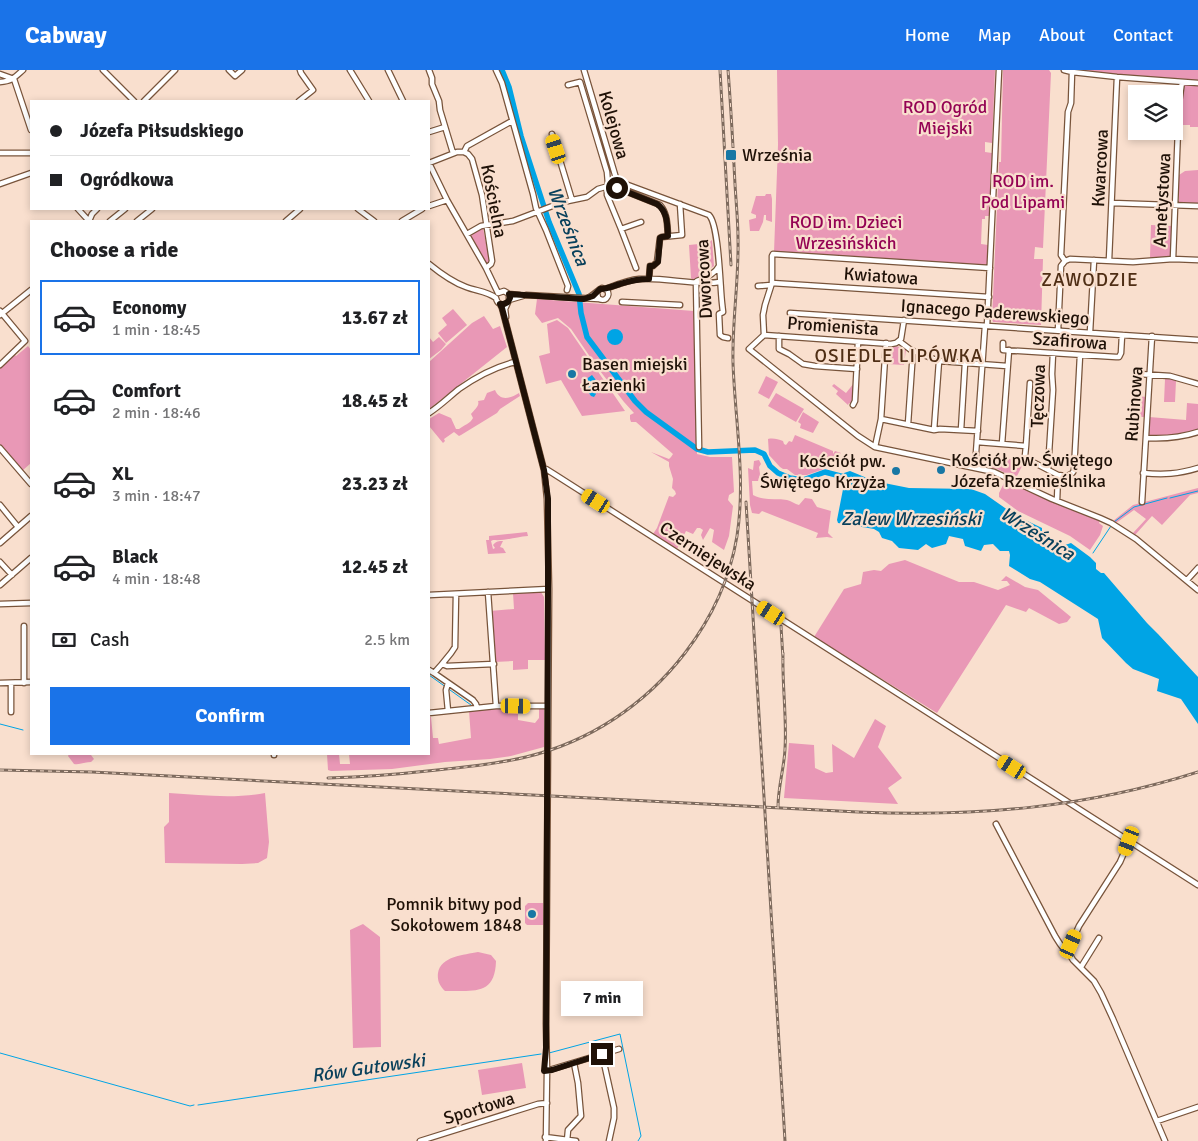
<!DOCTYPE html>
<html lang="en">
<head>
<meta charset="utf-8">
<style>
	:root { --surface:#fff; --page:#f2f2f2; --text:#202124; --muted:#757577; --line:#e0e0e0; --accent:#1a73e8 }
	body { margin:0; font-family:Signika,sans-serif; background:var(--page); color:var(--text); height:100vh; display:flex; flex-direction:column; font-size:19px; white-space:nowrap }
	* { box-sizing:border-box; margin:0 }
	p { font-size:16px; color:var(--muted) }
	.icon { flex:none; width:28px; height:28px; fill:none; stroke:currentColor; stroke-width:2; stroke-linecap:round; stroke-linejoin:round }
	.map { position:relative; flex:1; overflow:hidden }
	.panel { position:absolute; left:30px; top:150px; width:400px; height:535px; display:flex; flex-direction:column; background:var(--surface); border-radius:0px; box-shadow:0 2px 8px #0003 }
	.panel>* { flex:none }
	.hud { position:absolute; left:30px; top:30px; width:400px; height:110px; border-radius:0px; box-shadow:0 2px 8px #0003; display:grid; align-content:center; height:110px; padding:0 20px; background:var(--surface) }
	.controls { position:absolute; left:1128px; top:15px; display:grid; gap:10px }
	.controls a { display:grid; place-items:center; width:55px; height:55px; border-radius:0px; background:var(--surface); box-shadow:0 2px 8px #0003; font-size:25px }
	.end { position:absolute; width:22px; height:22px; margin:-11px; border:6px solid #1f1107; background:#fff; box-shadow:0 0 0 2px #fff }
	.from { border-radius:50% }
	.bubble { position:absolute; height:35px; border-radius:0px; background:var(--surface); box-shadow:0 2px 8px #0003; font-size:16px; font-weight:800; line-height:35px; text-align:center }
	.car { position:absolute; width:15px; height:30px; margin:-15px -8px; border-radius:6px; box-shadow:0 0 4px 1px #0007; background:linear-gradient(#f5c518 24%,#345 0 40%,#f5c518 0 76%,#345 0 86%,#f5c518 0) }
	.hud b { display:flex; align-items:center; gap:18px; height:48px; font-size:19px }
	.hud b+b { border-top:1px solid var(--line) }
	.hud i { width:12px; height:12px; background:var(--text) }
	ul { padding:0; list-style:none }
	li { display:flex; align-items:center; gap:15px; height:75px; margin:0 10px 8px; padding:0 10px; border:2px solid transparent; border-radius:0px }
	li div { flex:1 }
	li b { display:block; font-size:19px }
	li em { font-style:normal; font-weight:800 }
	li.selected { border-color:var(--accent) }
	li>.icon { width:45px; height:45px; stroke-width:1.5 }
	h2 { padding:0 20px; font-size:22px; line-height:60px }
	.pay { display:flex; align-items:center; gap:12px; height:55px; padding:0 20px; font-size:19px }
	.pay p { margin-inline-start:auto }
	.action { display:flex; gap:10px; margin-top:auto; padding:10px 20px }
	.action a { flex:1; height:58px; border-radius:0px; background:var(--accent); color:#fff; font-size:20px; font-weight:800; line-height:58px; text-align:center }
	header { display:flex; align-items:center; gap:30px; box-sizing:border-box; height:70px; padding:0 25px; background:var(--accent); color:#fff }
	header strong { font-size:24px }
	nav { display:flex; gap:28px; margin-inline-start:auto; font-size:18px }
	.map>svg:first-child { display:block }
</style>
</head>
<body>
<header>
<strong>Cabway</strong>
<nav><a>Home</a><a>Map</a><a>About</a><a>Contact</a></nav>
</header>
<div class="map">
<svg width="1198" height="1071" viewBox="0 0 1198 1071">
	<rect width="100%" height="100%" fill="#f9dfce"/>
	<path fill="#e998b6" d="M777 0H995L992 73 985 72V82L992 83 989 146H985V149H982L981 174 988 175 987 195 774 182 778 75Z
		M1003 0H1049L1051 3 1043 178 1035 177 1034 189H1043L1041 255 993 252 992 249 999 92H1001Z
		M1073 0H1198V11L1126 6Z
		M1185 14 1198 15V57H1190V55H1182L1181 70 1179 69 1180 34 1183 17Z
		M1198 100V135L1179 133 1178 110 1179 105 1185 101Z
		M766 124H771L772 129V152L766 150V145H764L763 152 759 161H750L749 150 756 148V145L751 143 756 126H765Z
		M1151 155 1173 156 1172 185 1169 188 1136 190V189L1150 188Z
		M483 158 490 193 488 195 485 194 471 167 472 164Z
		M712 170 714 196 696 209H692L691 208 689 175 708 173Z
		M537 229 694 241 697 384 710 387H732L734 422 729 425 728 430 733 436 729 466 724 480 712 472 714 460 710 458 703 470 701 465 703 460 700 458H697L693 464 686 461 677 479 653 464 657 458 669 426 673 427 676 424 675 421 672 418 673 409 669 396V392L651 382 669 389 671 387 673 384 636 352H631L630 349V345L634 343 624 332 597 297 571 259 558 248 542 253 535 244Z
		M453 239 467 255 446 273 438 263 447 255 442 248Z
		M484 246 493 259 500 256 507 277 429 339V292L472 253Z
		M557 250 568 258 625 341 582 346 561 310 546 314 539 286 550 283 547 254Z
		M429 267 433 272 439 267 446 274 441 280 429 289Z
		M28 276 31 280V393L22 401 0 375V297L15 285 16 286Z
		M889 276 903 277 906 279 904 295 887 294Z
		M766 306 778 312 769 329 758 323Z
		M1167 308 1175 310 1176 311 1175 332H1164L1165 309Z
		M854 313V329L851 334 849 333 848 335 836 324 838 321 832 316 834 314 846 323Z
		M495 320C500 332 511 328 519 323L520 326 500 339 497 343 461 365 459 366 454 362 444 369 445 371 443 373 429 356V349L439 343 451 348 456 359H459C464 355 470 354 473 348L471 344C474 340 480 336 478 331L484 330 487 323Z
		M776 323 804 339 796 352 768 336Z
		M1136 326 1147 327 1146 347H1134Z
		M1187 333 1198 334V361L1181 366 1151 367 1149 365V347L1186 350Z
		M803 342 819 352 813 363 800 358 801 354 798 352Z
		M795 365 833 381V384L835 381 841 383 838 385V388L835 389 834 394 837 395 840 388H844L843 393 840 395 838 398H827L807 405H795L787 399H783L780 397 769 385 768 369C773 368 778 369 783 371L784 374 786 375 789 371 792 372Z
		M979 387 1022 390 1024 392 1016 408 997 399 979 395Z
		M759 390 761 394 759 397 760 404 758 411H752L753 425C763 431 776 428 787 430 791 431 795 434 799 435L805 428 812 429 817 437 831 441 828 463 833 468 827 467 816 468 818 463 762 441 759 444 752 443 750 435 748 398 753 400 754 391Z
		M1006 409 1047 429 1100 450 1099 453 1103 456 1100 465 1090 480 1070 466 1018 441 999 427V423Z
		M1198 418V423L1190 425 1162 455 1152 446 1135 465 1133 463 1146 449 1134 440 1116 453 1113 451 1133 435Z
		M527 462 528 466C515 467 506 471 493 470L491 471 493 479 495 478 493 475C496 471 499 471 503 471L500 477 503 478 506 483 488 484 486 470H489V466Z
		M905 490 959 512H974L998 520 1010 515 1007 511H1001L1006 506 1025 517 1038 520 1071 547 1067 552 1059 554 1029 538 1026 542 1006 535 937 643 814 567 844 519 861 514 863 502 874 500 881 501 889 494Z
		M537 522H541L544 527 545 590H528V599L513 600V591L494 592 490 541 514 539 513 523Z
		M498 638H518V650L535 653 539 648V638L544 639V677L511 686 490 689 445 692 392 699 331 701 328 700 327 684H339L340 694H350L349 684H429V647H431L433 668H438L439 674 471 668 469 641Z
		M875 649 886 656 878 677 902 708 888 718 898 734 784 728 789 673 814 675 815 698 826 703 833 702 832 674 854 688Z
		M69 684H91V685L94 689 91 692C85 692 80 695 74 694L68 686Z
		M169 723C201 725 233 729 265 723L269 772 267 788 258 793 242 794 165 793 164 757 169 752Z
		M528 833H543V855H527L525 853V836Z
		M363 854 380 867 381 977 353 978 350 860Z
		M478 882 491 885 496 891C495 927 472 920 445 921 440 916 437 911 438 903 441 886 464 885 478 882Z
		M522 993 526 1018 482 1025 478 1000Z"/>
	<path fill="#00a4e5" d="M607 267a8 8 0 1 1 16 0a8 8 0 1 1-16 0Z
		M592 305 599 314 593 319 600 316 603 319 602 322 600 323 595 321 596 324 594 327 591 326 584 316 588 313 585 310Z
		M850 401 867 408 869 410 909 418 971 419 985 424 1015 445 1042 458V463L1062 476 1071 473 1090 487 1096 493V499L1101 503H1104L1147 553 1158 564 1198 607V654L1181 629 1157 621 1159 609 1133 599 1126 593 1102 568 1098 549 1040 512 1030 509 1009 496 1010 485 1009 481H1000L993 474 984 475 981 481 965 476 963 469 949 466 946 474 932 478 926 474 918 480 899 478 892 471 882 468 879 462 874 459 838 453 837 450 845 409 843 407 844 403Z"/>
	<g fill="none" stroke-linecap="round" stroke-linejoin="round">
		<path stroke="#00a4e5" stroke-width="1" d="M1170 428 1198 421
			M1114 452 1134 437 1167 428
			M1093 483 1111 456
			M429 605 471 635
			M0 654 23 660
			M0 983 190 1036 194 1035
			M549 983 620 964 641 1066 638 1071
			M198 1035 541 984"/>
		<path stroke="#00a4e5" stroke-width="5.5" d="M502 0 509 17 521 66 549 152 579 224 581 243 587 267 635 331 646 342 697 379 708 382 755 380 764 384 770 396 778 403 790 408 803 410 825 402 848 408"/>
		<g stroke="#78543b" stroke-width="7">
			<path id="minor" d="M103 0 134 31
				M229 0 235 6 242 0
				M350 0 369 31
				M388 0 403 31
				M429 0 432 8V14L439 31 440 40 453 83
				M496 0 502 13 533 124 536 138 546 160 568 216 567 220
				M584 0 616 108 620 112 709 145C719 155 720 216 722 233L723 242 719 244 720 265 723 267 728 268
				M1064 0 1072 2 1117 7 1198 13
				M0 4 14 9
				M14 9 31 60
				M0 12C12 11 14 8 23 0
				M568 15 580 12 607 102 608 114
				M144 31 175 0
				M299 31 313 20 301 3 300 0
				M429 62 445 57
				M552 64 572 130
				M464 82 467 76 512 51
				M0 83H31
				M429 93 457 82H464L468 84 472 89 482 125 492 191 491 194 486 198
				M429 93 447 130 486 198 498 223
				M0 114 31 103
				M609 117 620 119 660 135C668 144 667 155 668 166
				M607 119V125L621 159
				M1112 133 1198 136
				M429 136 447 130
				M78 139 89 151
				M358 139 374 151
				M89 151 92 144 97 139
				M110 151 125 139
				M137 151 152 139
				M286 151 300 139
				M402 151 422 139
				M467 164 481 156 513 151 563 132 587 127 598 119 605 117
				M1173 189 1179 33 1182 12
				M1109 190 1117 7
				M1065 191 1061 185 1068 42 1071 33 1072 2
				M1065 191 1070 189 1133 192 1173 189 1198 190
				M429 194C440 203 452 212 466 217 476 221 487 221 496 228 497 234 502 236 507 233
				M636 198 621 159 641 152
				M990 198 773 184 772 186V213L765 235 763 245 764 265 749 279 858 366 875 377 994 402 1052 429 1100 448 1111 453 1136 469 1198 520
				M649 209 650 196H653L657 192 660 168 662 167 682 165 680 134
				M697 211C706 208 715 204 719 196
				M696 212 699 377
				M772 213 989 227
				M758 216 771 215
				M605 219C616 215 628 210 639 209 666 207 694 216 720 212
				M498 223 504 221 509 224 519 225
				M587 228C594 226 597 220 602 218L607 220C611 227 604 233 598 228L597 223
				M509 230 526 225 599 229
				M622 232 680 235
				M500 234 502 238 544 400 547 429 549 519 546 954 547 1001 546 1071
				M0 241 25 271 0 295
				M790 243 1198 270
				M0 245 31 220
				M506 247 505 239 509 230V224
				M987 256 999 0
				M1058 260 1061 196 1065 191
				M1090 262 1094 190
				M764 265 891 274 896 273 901 269 904 250
				M779 266V279L789 284 803 294 815 296 857 299
				M899 271 911 280 939 291 1007 296
				M1003 273V280L1116 287H1119L1121 283 1122 265
				M1139 304 1170 306 1198 314
				M853 335 855 331 858 272
				M429 343C440 336 449 327 459 319 476 307 495 297 515 292
				M881 349 934 360 940 359 978 361
				M908 354 913 281
				M934 360 939 291
				M961 360 965 293
				M1146 368C1164 369 1180 368 1198 362
				M977 372 1026 376 1030 313
				M1002 374 1009 280
				M1026 376 1025 386 1027 389 1058 405 1057 431
				M875 377 881 349 886 273
				M0 378 31 414
				M975 397 985 256
				M1048 399 1053 320 1052 304 1053 283
				M544 400 546 399 554 404 1198 815
				M1143 403C1164 405 1178 404 1198 398
				M1058 405C1065 406 1072 407 1074 400L1080 285
				M1142 432 1152 266
				M0 435 18 457
				M0 473 31 446
				M0 492 12 505
				M1187 510 1198 498
				M0 515 31 488
				M488 522 496 636
				M429 525 549 519
				M0 534 31 533
				M24 556V613
				M442 594 451 583 455 577 456 524
				M429 600 434 603 442 594 447 596 494 594
				M434 603 473 630 476 634 477 638
				M0 613 31 612
				M11 613V642
				M448 641 446 620 448 613
				M429 643 496 636H548
				M274 685V684
				M996 754 1055 866C1059 872 1062 880 1070 881
				M1129 771 1120 792 1079 856 1071 874 1070 881V885L1073 890 1094 911 1101 923 1113 949 1165 1071
				M1081 897 1099 868
				M602 984 614 1038V1048L609 1071
				M546 1001 619 979
				M1157 1051 1198 1037
				M545 1067 576 1071
				M420 1071 538 1034 547 1033
				M567 1071 568 1060 581 1046 578 1013 574 993"/>
		</g>
		<use href="#minor" stroke="#fff" stroke-width="4.5"/>
		<g stroke="#7d6a5d" stroke-width="3">
			<path id="rail" d="M720 0 731 195
				M746 432 785 1071
				M781 556 783 589
				M0 700 92 702 858 742C975 747 1086 738 1198 702
				M328 708C365 707 401 704 437 700 467 697 497 694 526 687 589 672 645 635 685 583 711 549 730 509 737 466 746 409 735 350 733 293 732 251 739 210 738 169 738 150 736 132 735 114 733 76 731 38 728 0
				M778 737C778 717 784 699 785 679 787 648 782 615 783 583"/>
		</g>
		<use href="#rail" stroke="#f9dfce" stroke-width="1" stroke-dasharray="4" stroke-linecap="butt"/>
	</g>
	<g fill="none" stroke-linecap="round" stroke-linejoin="round">
		<path stroke="#1f1107" stroke-width="6" d="M602 984 552 1000 544 1001 546 978 548 519V429L544 400 502 238 500 234H504L508 232 510 228 509 224 584 229 593 226 600 219C607 219 613 216 620 214 629 211 639 209 649 209L650 196H653L658 192 660 168 662 167 668 166C667 154 668 142 657 134L617 118"/>
	</g>
	<g fill="#1877a4" stroke="#f9dfce" stroke-width="2">
		<rect x="725" y="79" width="12" height="12" rx="2.5"/>
		<circle cx="572" cy="304" r="5"/>
		<circle cx="941" cy="400" r="5"/>
		<circle cx="896" cy="401" r="5"/>
		<circle cx="532" cy="844" r="5"/>
	</g>
	<g text-anchor="middle" stroke-width="4.5" stroke-linejoin="round" paint-order="stroke">
		<g font-size="18" fill="#940354" stroke="#f9dfce">
			<text x="945" y="43">ROD Ogród<tspan x="945" dy="21">Miejski</tspan></text>
			<text x="1023" y="117">ROD im.<tspan x="1023" dy="21">Pod Lipami</tspan></text>
			<text x="846" y="158">ROD im. Dzieci<tspan x="846" dy="21">Wrzesińskich</tspan></text>
		</g>
		<g font-size="18" fill="#1f1107" stroke="#f9dfce">
			<text transform="translate(614 55) rotate(74)" y="6">Kolejowa</text>
			<text transform="translate(1100 98) rotate(-87)" y="6">Kwarcowa</text>
			<text transform="translate(1162 130) rotate(-87)" y="6">Ametystowa</text>
			<text transform="translate(494 131) rotate(79)" y="6">Kościelna</text>
			<text transform="translate(881 206) rotate(4)" y="6">Kwiatowa</text>
			<text transform="translate(704 209) rotate(-93)" y="6">Dworcowa</text>
			<text transform="translate(995 242) rotate(4)" y="6">Ignacego Paderewskiego</text>
			<text transform="translate(833 256) rotate(4)" y="6">Promienista</text>
			<text transform="translate(1070 271) rotate(4)" y="6">Szafirowa</text>
			<text transform="translate(1038 326) rotate(-88)" y="6">Tęczowa</text>
			<text transform="translate(1134 334) rotate(-86)" y="6">Rubinowa</text>
			<text transform="translate(708 486) rotate(33)" y="6">Czerniejewska</text>
			<text transform="translate(479 1038) rotate(-17)" y="6">Sportowa</text>
		</g>
		<g font-size="18" fill="#1f1107" stroke="#f9dfce" text-anchor="start">
			<text x="742" y="91">Września</text>
			<text x="582" y="300">Basen miejski<tspan x="582" dy="21">Łazienki</tspan></text>
			<text x="951" y="396">Kościół pw. Świętego<tspan x="951" dy="21">Józefa Rzemieślnika</tspan></text>
			<text x="886" y="397" text-anchor="end">Kościół pw.<tspan x="886" dy="21">Świętego Krzyża</tspan></text>
			<text x="522" y="840" text-anchor="end">Pomnik bitwy pod<tspan x="522" dy="21">Sokołowem 1848</tspan></text>
		</g>
		<g font-size="19" font-style="italic" fill="#09405b" stroke="#f9dfce">
			<text transform="translate(569 156) rotate(69)" y="7">Wrześnica</text>
			<text x="911" y="455">Zalew Wrzesiński</text>
			<text transform="translate(1038 463) rotate(32)" y="7">Wrześnica</text>
			<text transform="translate(368 997) rotate(-8)" y="7">Rów Gutowski</text>
		</g>
		<g font-size="19" letter-spacing="1" fill="#4f2e15" stroke="#f9dfce">
			<text x="1090" y="216">ZAWODZIE</text>
			<text x="899" y="292">OSIEDLE LIPÓWKA</text>
		</g>
	</g>
</svg>
<div class="controls">
<a><svg class="icon" aria-label="layers" viewBox="0 0 24 24"><path d="M12 4l9 5-9 5-9-5zM3 14l9 5 9-5"/></svg></a>
</div>
<i class="end from" style="left:617px;top:118px"></i>
<i class="end" style="left:602px;top:984px"></i>
<div class="bubble" style="left:561px;top:911px;width:82px">7 min</div>
<i class="car" style="left:556px;top:79px;rotate:342deg"></i>
<i class="car" style="left:596px;top:431px;rotate:302deg"></i>
<i class="car" style="left:771px;top:543px;rotate:303deg"></i>
<i class="car" style="left:516px;top:636px;rotate:91deg"></i>
<i class="car" style="left:1012px;top:697px;rotate:302deg"></i>
<i class="car" style="left:1129px;top:771px;rotate:201deg"></i>
<i class="car" style="left:1071px;top:874px;rotate:24deg"></i>
<div class="hud">
<b><i class="from"></i>Józefa Piłsudskiego</b>
<b><i></i>Ogródkowa</b>
</div>
<section class="panel">
<h2>Choose a ride</h2>
<ul>
<li class="selected"><svg class="icon" aria-label="car" viewBox="0 0 24 24"><path d="M5 17H2v-5l4-1 3-4h7l3 4 3 1v5h-3M9 17h6M6 11h13"/><circle cx="7" cy="17" r="2"/><circle cx="17" cy="17" r="2"/></svg><div><b>Economy</b><p>1 min · 18:45</p></div><em>13.67 zł</em></li>
<li><svg class="icon" aria-label="car" viewBox="0 0 24 24"><path d="M5 17H2v-5l4-1 3-4h7l3 4 3 1v5h-3M9 17h6M6 11h13"/><circle cx="7" cy="17" r="2"/><circle cx="17" cy="17" r="2"/></svg><div><b>Comfort</b><p>2 min · 18:46</p></div><em>18.45 zł</em></li>
<li><svg class="icon" aria-label="car" viewBox="0 0 24 24"><path d="M5 17H2v-5l4-1 3-4h7l3 4 3 1v5h-3M9 17h6M6 11h13"/><circle cx="7" cy="17" r="2"/><circle cx="17" cy="17" r="2"/></svg><div><b>XL</b><p>3 min · 18:47</p></div><em>23.23 zł</em></li>
<li><svg class="icon" aria-label="car" viewBox="0 0 24 24"><path d="M5 17H2v-5l4-1 3-4h7l3 4 3 1v5h-3M9 17h6M6 11h13"/><circle cx="7" cy="17" r="2"/><circle cx="17" cy="17" r="2"/></svg><div><b>Black</b><p>4 min · 18:48</p></div><em>12.45 zł</em></li>
</ul>
<div class="pay"><svg class="icon" aria-label="cash" viewBox="0 0 24 24"><path d="M3 7h18v10H3z"/><circle cx="12" cy="12" r="2"/></svg>Cash<p>2.5 km</p></div>
<div class="action"><a>Confirm</a></div>
</section>
</div>
</body>
</html>
